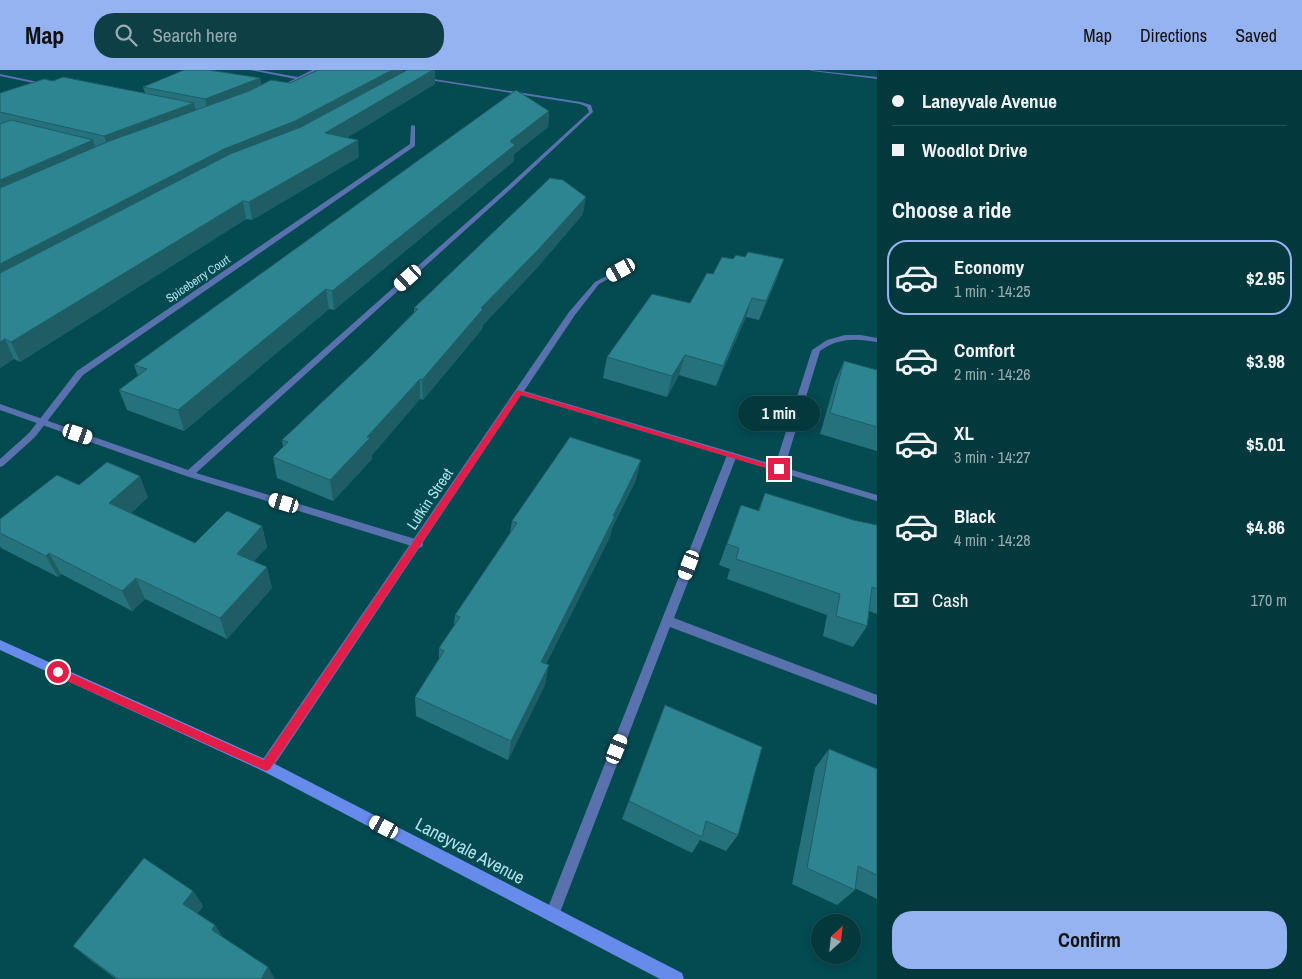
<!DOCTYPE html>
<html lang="en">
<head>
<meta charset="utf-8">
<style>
	:root { --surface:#03383d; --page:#0d3f44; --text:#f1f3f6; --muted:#97acb0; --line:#245257; --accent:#95b2f1 }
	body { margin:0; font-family:"Archivo Narrow",sans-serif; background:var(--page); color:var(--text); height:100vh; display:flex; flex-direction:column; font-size:19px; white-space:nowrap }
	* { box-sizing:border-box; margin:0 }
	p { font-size:16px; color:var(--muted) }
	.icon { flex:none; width:28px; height:28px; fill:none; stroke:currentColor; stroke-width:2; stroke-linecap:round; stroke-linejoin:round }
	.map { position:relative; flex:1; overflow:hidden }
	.sheet { display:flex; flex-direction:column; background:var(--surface); width:425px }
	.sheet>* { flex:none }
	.top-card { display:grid; align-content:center; height:110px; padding:0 15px; background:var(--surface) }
	.needle { width:32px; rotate:27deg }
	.buttons { position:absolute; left:811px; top:844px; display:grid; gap:10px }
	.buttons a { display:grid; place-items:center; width:50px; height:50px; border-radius:50%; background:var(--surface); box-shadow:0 2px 8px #0003,0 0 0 1px var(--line); font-size:25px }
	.end { position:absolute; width:22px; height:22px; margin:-11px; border:6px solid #e11d48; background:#fff; box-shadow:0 0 0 2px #fff }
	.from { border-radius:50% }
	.bubble { position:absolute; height:35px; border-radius:18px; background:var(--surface); box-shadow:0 2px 8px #0003,0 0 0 1px var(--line); font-size:16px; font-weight:700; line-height:35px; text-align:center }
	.car { position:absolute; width:15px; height:30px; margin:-15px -8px; border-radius:6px; box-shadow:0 0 4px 1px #0007; background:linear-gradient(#fff 24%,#345 0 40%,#fff 0 76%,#345 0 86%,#fff 0) }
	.top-card b { display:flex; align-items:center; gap:18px; height:48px; font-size:19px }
	.top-card b+b { border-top:1px solid var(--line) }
	.top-card i { width:12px; height:12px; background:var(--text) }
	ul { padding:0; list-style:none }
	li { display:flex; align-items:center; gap:15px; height:75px; margin:0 10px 8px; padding:0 5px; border:2px solid transparent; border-radius:20px }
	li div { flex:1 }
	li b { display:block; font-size:19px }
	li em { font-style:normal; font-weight:700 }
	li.selected { border-color:var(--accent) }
	li>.icon { width:45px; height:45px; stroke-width:1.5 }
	h2 { padding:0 15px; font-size:22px; line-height:60px }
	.pay { display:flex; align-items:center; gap:12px; height:55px; padding:0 15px; font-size:19px }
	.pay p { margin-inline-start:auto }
	.primary-button { display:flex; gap:10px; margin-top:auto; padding:10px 15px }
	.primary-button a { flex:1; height:58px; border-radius:20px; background:var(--accent); color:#111; font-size:20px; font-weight:700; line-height:58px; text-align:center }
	header { display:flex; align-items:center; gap:30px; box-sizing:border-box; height:70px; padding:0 25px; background:var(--accent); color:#111 }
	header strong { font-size:24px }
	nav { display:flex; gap:28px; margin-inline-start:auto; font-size:18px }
	.search { width:350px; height:45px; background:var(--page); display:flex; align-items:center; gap:12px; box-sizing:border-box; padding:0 18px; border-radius:20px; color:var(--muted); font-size:19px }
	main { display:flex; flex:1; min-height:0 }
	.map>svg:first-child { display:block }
</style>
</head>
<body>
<header>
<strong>Map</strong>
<div class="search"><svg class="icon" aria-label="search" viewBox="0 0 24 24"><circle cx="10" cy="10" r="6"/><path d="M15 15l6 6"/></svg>Search here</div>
<nav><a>Map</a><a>Directions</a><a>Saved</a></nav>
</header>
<main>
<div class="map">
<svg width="877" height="909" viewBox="0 0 877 909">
	<rect width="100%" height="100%" fill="#044a51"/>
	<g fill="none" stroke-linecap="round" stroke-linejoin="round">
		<path fill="#5972ae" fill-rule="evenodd" d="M0 4 48 14 50 15 48 16 0 6Z
			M421 7 581 32 591 35 593 42 513 117 196 403 422 471 423 474 422 477 418 478 186 406 0 340V334L188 400 509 115 589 42 587 37 580 34 423 9Z
			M845 265H861L877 268V272C856 268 837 268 820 281L784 399 779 402 776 401 774 399 812 280 827 270Z
			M732 382 737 385 674 548 877 625V635L670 557 559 845 557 850 552 852 547 850 545 845 727 385Z"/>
		<path fill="#5972ae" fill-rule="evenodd" d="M250 0H259L298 7 312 0H317L277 20 275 18 295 9Z
			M810 0 877 7V9L812 1Z
			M413 55 415 56V76L83 305 35 367 3 396 0 397V389L29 363 77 301 410 74 411 56Z
			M631 193 636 194 599 214 575 245 524 321 877 425V431L521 325 271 700 266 702 261 700 259 696 261 692 569 242 595 212Z"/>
		<path fill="#668beb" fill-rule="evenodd" d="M0 570 271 692 682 903 684 909H660L261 700 0 580Z"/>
	</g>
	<path fill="#26727c" d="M403 2 435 14 346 68 359 87 252 150 246 149 20 292 14 289 0 298V23L53 11 145 23 143 17 260 8 261 15Z
		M549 41 548 57 514 84V91L334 240 329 239 184 361 127 340 119 320 138 306 134 295Z
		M583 144 536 199 483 255 482 259 423 330 420 329 372 385V389L333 431 277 408 273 387 283 377 282 370 370 287 414 242V238Z
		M777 208 759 250 746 247 716 316 679 305 667 327 603 308 607 287 690 233Z
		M844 291 877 300V381L820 364 835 312Z
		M636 410 612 458 610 467 546 594 545 615 508 690 416 646 415 627 439 589V578L454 555 455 545 510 463 512 451Z
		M79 415 148 427 131 443 195 473 262 456 267 477 254 491 272 518 227 569 145 529 132 541 61 504 58 507 1 478 0 476V449Z
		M765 423 853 450 877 455V544L869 541 867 556 853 577 823 566 827 545 727 509 730 499 719 495 741 435 758 441Z
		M665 635 738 765 726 781 700 770 692 783 622 749Z
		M829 679 877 699V829L855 818V820L837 835 792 814 815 698Z
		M193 821 203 836 197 844 215 855 223 868 275 909H116L89 889 73 876Z"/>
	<path fill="#1f5d65" d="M392 0H403L404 8 0 218V194L224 79Z
		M433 0H435V14L327 80 325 63Z
		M260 8 262 23 208 45 205 29Z
		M194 33 198 49 109 82 104 66Z
		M549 41 548 57 514 84V91L334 240 332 221 510 71Z
		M93 70 98 87 0 131V110Z
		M358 70 359 87 252 150 249 132Z
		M586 127 583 144 536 199 483 255 482 259 423 330 422 310 481 238Z
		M243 131 246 149 20 292 11 272Z
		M784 189 777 208 759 250 766 231Z
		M326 219 329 239 184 361 178 340Z
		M752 228 746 247 716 316 723 296Z
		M5 269 14 289 0 298V272Z
		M685 285 679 305 667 327 672 306Z
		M420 309V329L372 385V389L333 431 330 410 367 367Z
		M641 390 636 410 612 458 610 467 537 612 541 592Z
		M140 406 148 427 118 454 109 433Z
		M262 456 267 477 243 504 237 484Z
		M49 483 61 504 58 507 46 486Z
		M267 497 272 518 227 569 220 548Z
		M136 508 145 529 132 541 122 521Z
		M549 595 545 615 508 690 511 671Z
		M193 821 203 836 193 849 183 834Z
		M215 855 224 869 212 860Z
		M268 897 275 909H261Z"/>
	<path fill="#2c8590" stroke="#1f5d65" d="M184 0H209L260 8 205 29 143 17Z
		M318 0H392L295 51 224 79 0 194V118L107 72 249 21 271 10 290 13Z
		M407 0H433L325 63 358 70 249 132 243 131 11 272 5 269 0 272V203L230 84 301 57Z
		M63 7 194 33 104 66 0 42V23L44 9 53 11Z
		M516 20 549 41 510 71 515 75 332 221 326 219 178 340 119 320 147 299 134 295Z
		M11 50 93 70 0 110V54Z
		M550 108 563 110 586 127 538 180 481 238 483 239 422 310 420 309 367 367 370 368 330 410 273 387 288 372 282 370 370 287 418 239 414 238Z
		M748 182 784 189 766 231 752 228 723 296 685 285 672 306 607 287 652 224 690 233 707 203 713 204 722 187 733 189 736 185 745 187Z
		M844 291 877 300V357L830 343Z
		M570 367 641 390 613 446H615L541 592 549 595 511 671 415 627 444 581 439 578 460 547 455 545 517 453 512 451Z
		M107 392 140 406 109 433 195 473 227 441 262 456 237 484 267 497 220 548 136 508 122 521 49 483 46 486 0 463V449L57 405 79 415Z
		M765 423 853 450 877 455V519L872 517 867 556 836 546 840 524 736 489 739 478 727 474 741 435 759 441Z
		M665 635 762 677 738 765 706 751 702 767 629 731Z
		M829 679 877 699V805L858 796 855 820 807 798Z
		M144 788 193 821 183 834 215 855 212 860 268 897 261 909H118L73 876Z"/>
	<path fill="#e11d48" d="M517 320 783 399 776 401 521 325 270 699 266 701 54 605V599H61L264 690Z"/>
	<g text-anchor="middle" stroke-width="4" stroke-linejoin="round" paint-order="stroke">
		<g font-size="12" fill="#b1e3ea" stroke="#044a51">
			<text transform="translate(198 209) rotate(-34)" y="4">Spiceberry Court</text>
		</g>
		<g font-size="15" fill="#b1e3ea" stroke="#044a51">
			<text transform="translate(430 429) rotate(-56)" y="5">Lufkin Street</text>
		</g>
		<g font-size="18" fill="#b1e3ea" stroke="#044a51">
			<text transform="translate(470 781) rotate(28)" y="6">Laneyvale Avenue</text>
		</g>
	</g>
</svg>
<div class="buttons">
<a><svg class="needle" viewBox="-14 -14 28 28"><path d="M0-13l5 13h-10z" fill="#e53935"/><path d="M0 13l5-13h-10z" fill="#97acb0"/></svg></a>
</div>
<i class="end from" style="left:58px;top:602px"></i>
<i class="end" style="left:779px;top:399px"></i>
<div class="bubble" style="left:738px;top:326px;width:82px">1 min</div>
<i class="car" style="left:621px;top:200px;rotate:241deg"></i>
<i class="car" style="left:408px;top:208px;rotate:228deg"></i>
<i class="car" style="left:78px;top:364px;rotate:109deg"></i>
<i class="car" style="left:284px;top:433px;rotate:287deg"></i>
<i class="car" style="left:689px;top:495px;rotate:201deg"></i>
<i class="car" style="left:617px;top:679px;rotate:22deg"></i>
<i class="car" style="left:384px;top:757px;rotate:298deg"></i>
</div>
<section class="sheet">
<div class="top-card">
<b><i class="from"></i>Laneyvale Avenue</b>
<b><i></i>Woodlot Drive</b>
</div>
<h2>Choose a ride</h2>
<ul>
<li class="selected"><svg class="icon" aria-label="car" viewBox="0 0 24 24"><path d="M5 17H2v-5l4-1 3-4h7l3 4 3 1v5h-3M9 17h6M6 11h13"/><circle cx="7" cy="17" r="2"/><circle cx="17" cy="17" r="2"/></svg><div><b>Economy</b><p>1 min · 14:25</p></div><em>$2.95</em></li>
<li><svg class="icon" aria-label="car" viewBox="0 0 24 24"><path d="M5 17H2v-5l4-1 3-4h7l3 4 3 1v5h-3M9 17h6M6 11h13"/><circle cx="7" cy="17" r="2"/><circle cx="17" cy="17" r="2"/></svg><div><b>Comfort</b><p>2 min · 14:26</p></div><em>$3.98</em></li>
<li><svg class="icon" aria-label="car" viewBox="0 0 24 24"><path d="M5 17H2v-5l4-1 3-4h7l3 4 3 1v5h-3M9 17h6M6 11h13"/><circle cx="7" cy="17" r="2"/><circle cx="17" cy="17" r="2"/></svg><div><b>XL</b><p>3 min · 14:27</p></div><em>$5.01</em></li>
<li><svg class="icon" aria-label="car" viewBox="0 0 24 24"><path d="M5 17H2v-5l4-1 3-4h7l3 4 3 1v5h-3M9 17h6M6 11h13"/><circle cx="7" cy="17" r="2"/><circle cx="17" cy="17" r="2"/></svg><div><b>Black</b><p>4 min · 14:28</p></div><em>$4.86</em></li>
</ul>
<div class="pay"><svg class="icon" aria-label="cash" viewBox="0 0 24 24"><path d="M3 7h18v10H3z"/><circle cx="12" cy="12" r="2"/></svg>Cash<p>170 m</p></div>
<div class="primary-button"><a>Confirm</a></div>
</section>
</main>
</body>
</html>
